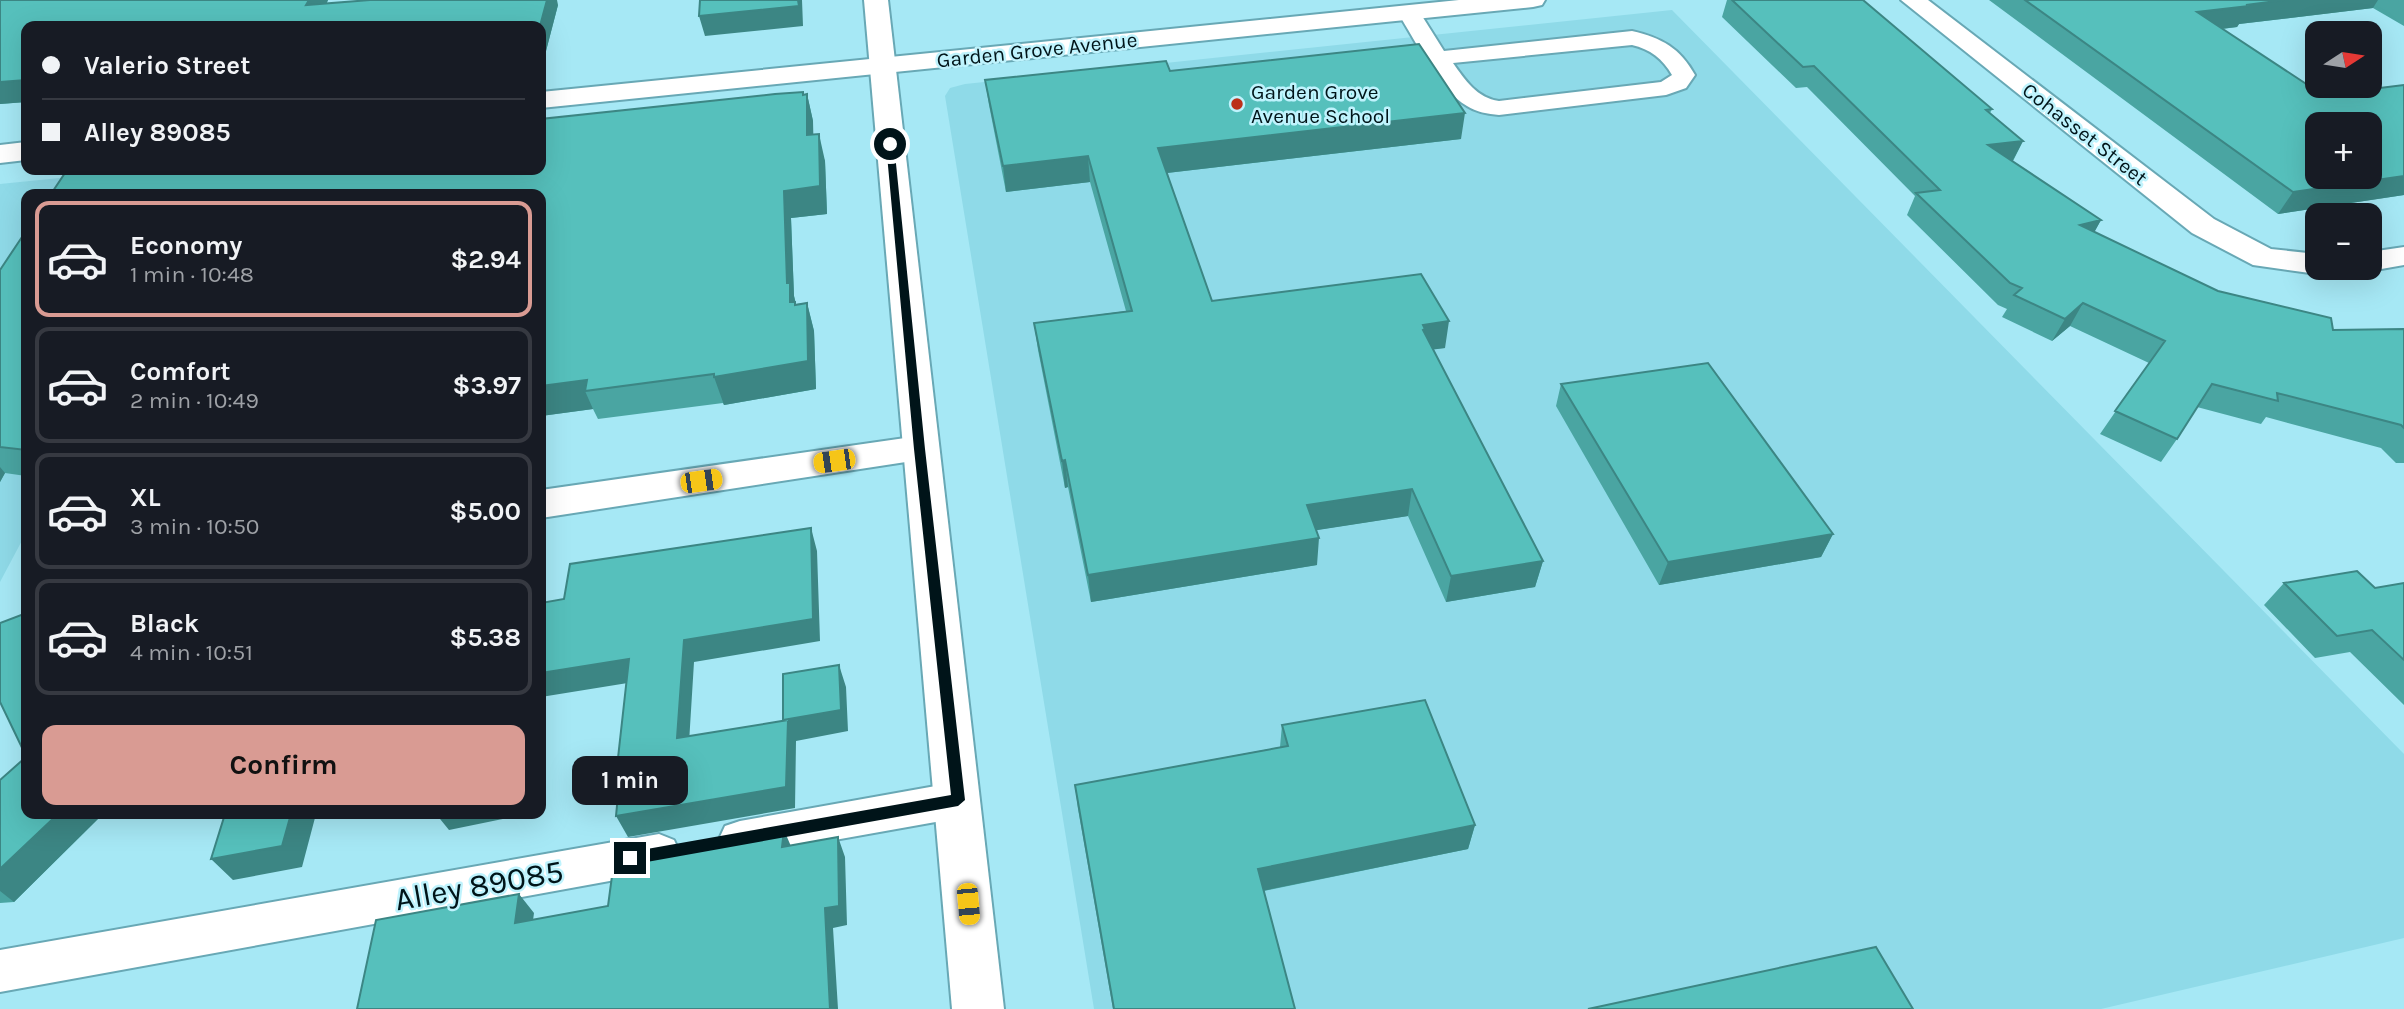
<!DOCTYPE html>
<html lang="en">
<head>
<meta charset="utf-8">
<style>
	:root { --surface:#171b24; --page:#242831; --text:#f1f3f6; --muted:#9ea1a6; --line:#363941; --accent:#d99b93 }
	body { margin:0; font-family:Karla,sans-serif; background:var(--page); color:var(--text); height:100vh; display:flex; flex-direction:column; font-size:26px; white-space:nowrap }
	* { box-sizing:border-box; margin:0 }
	p { font-size:23px; color:var(--muted) }
	.icon { flex:none; width:38px; height:38px; fill:none; stroke:currentColor; stroke-width:2; stroke-linecap:round; stroke-linejoin:round }
	.map { position:relative; flex:1; overflow:hidden }
	.details { position:absolute; left:21px; top:189px; width:525px; height:630px; display:flex; flex-direction:column; background:var(--surface); border-radius:14px; box-shadow:0 7px 28px #0002 }
	.details>* { flex:none }
	.hud { position:absolute; left:21px; top:21px; width:525px; height:154px; border-radius:14px; box-shadow:0 7px 28px #0002; display:grid; align-content:center; height:154px; padding:0 21px; background:var(--surface) }
	.needle { width:46px; rotate:78deg }
	.controls { position:absolute; left:2305px; top:21px; display:grid; gap:14px }
	.controls a { display:grid; place-items:center; width:77px; height:77px; border-radius:14px; background:var(--surface); box-shadow:0 7px 28px #0002; font-size:35px }
	.end { position:absolute; width:32px; height:32px; margin:-16px; border:9px solid #001419; background:#fff; box-shadow:0 0 0 4px #fff }
	.from { border-radius:50% }
	.bubble { position:absolute; height:49px; border-radius:14px; background:var(--surface); box-shadow:0 7px 28px #0002; font-size:23px; font-weight:700; line-height:49px; text-align:center }
	.car { position:absolute; width:21px; height:42px; margin:-21px -10px; border-radius:9px; box-shadow:0 0 5px 2px #0007; background:linear-gradient(#f5c518 24%,#345 0 40%,#f5c518 0 76%,#345 0 86%,#f5c518 0) }
	.hud b { display:flex; align-items:center; gap:24px; height:66px; font-size:26px }
	.hud b+b { border-top:2px solid var(--line) }
	.hud i { width:18px; height:18px; background:var(--text) }
	ul { padding:12px 0 0; list-style:none }
	li { display:flex; align-items:center; gap:21px; height:116px; margin:0 14px 10px; padding:0 7px; border:4px solid var(--line); border-radius:14px }
	li div { flex:1 }
	li b { display:block; font-size:26px }
	li em { font-style:normal; font-weight:700 }
	li.current { border-color:var(--accent) }
	li>.icon { width:63px; height:63px; stroke-width:1.5 }
	.cta { display:flex; gap:14px; margin-top:auto; padding:14px 21px }
	.cta a { flex:1; height:80px; border-radius:14px; background:var(--accent); color:#111; font-size:28px; font-weight:700; line-height:80px; text-align:center }
	.map>svg:first-child { display:block }
</style>
</head>
<body>
<div class="map">
<svg width="2404" height="1009" viewBox="0 0 2404 1009">
	<rect width="100%" height="100%" fill="#a6e8f5"/>
	<path fill="#8fdae8" d="M1672 10 2404 754V938L2101 1009H1094L945 96 950 88 965 84Z
		M139 170 207 194H26V533L0 582V184Z"/>
	<g fill="none" stroke-linecap="round" stroke-linejoin="round">
		<g stroke="#68a8b5" stroke-width="4">
			<path id="service" d="M1409 7 1417 8 1444 51 1632 31C1662 38 1680 48 1695 75L1686 88 1666 95 1499 115C1488 114 1476 112 1467 106 1440 91 1415 40 1398 13L1401 8ZM1632 45C1650 49 1663 59 1672 75L1661 82 1499 101C1477 98 1465 80 1453 63Z
				M958 782 972 788 978 800 972 812 958 818 740 857 725 852 719 839 725 826 740 821Z
				M659 834 674 840 680 853 674 866 659 872 0 992V950Z"/>
		</g>
		<g stroke="#68a8b5" stroke-width="4">
			<path id="minor" d="M1459 0H1545L1542 5 1533 7 541 108V92Z
				M1901 0H1928L2214 219 2271 249 2317 254V268H2330L2317 274 2253 265 2192 233Z
				M26 142V160L0 163V145Z
				M2404 247V265L2370 271 2359 268H2370V252Z
				M919 436 932 440 937 449 932 458 541 518V490Z"/>
		</g>
		<g stroke="#68a8b5" stroke-width="4">
			<path id="tertiary" d="M864 0H888L1004 1009H952Z"/>
		</g>
		<use href="#service" fill="#fff" fill-rule="evenodd"/>
		<use href="#minor" fill="#fff" fill-rule="evenodd"/>
		<use href="#tertiary" fill="#fff" fill-rule="evenodd"/>
	</g>
	<path fill="#4aa5a2" d="M0 0H328L326 4 558 5 546 51 541 52V26H26V102L0 104Z
		M1727 0H1863L1992 109 1990 113 2023 141 2013 161 2101 220 2094 232 2218 291 2333 330 2404 329V463H2396L2381 448 2266 417 2261 424 2197 407 2177 439 2161 462 2100 434 2149 363 2070 326 2052 341 2002 317 2007 309 1998 305 1907 215 1915 196 1807 87 1796 88 1722 17Z
		M1989 0H2404V26L2373 8 2239 24 2237 27 2222 29 2323 95 2404 85V195L2278 214Z
		M1170 71 1461 139 1167 173 1212 301 1445 348 1433 349 1543 561 1535 587 1446 602 1408 516 1316 530 1317 565 1091 602 1068 487 1065 488 1038 350 1034 323 1126 311 1090 182 1006 192 989 105 985 80Z
		M803 92 804 95 807 94 813 121V135L825 161 827 214 791 218 794 296 796 304 807 303 814 331 816 389 724 405 723 403 598 419 593 409 541 416V194Z
		M26 231V476L5 473 0 482V270Z
		M1561 384 1833 534 1821 557 1659 585 1556 406Z
		M2284 583 2375 588 2404 583V705L2350 652 2315 658 2264 605Z
		M1282 725 1475 825 1468 849 1264 891 1295 1009H1113L1078 809 1075 785 1280 747Z
		M0 780 26 814H103L14 902 0 903Z"/>
	<path fill="#3c8684" d="M309 0H328L317 26 306 5Z
		M547 0H557L558 5 546 51 541 37V26H540Z
		M798 0H802L803 26 705 36 699 16Z
		M2284 0H2378L2373 8 2239 24 2237 27 2186 33 2197 12Z
		M26 80V102L0 104V82Z
		M803 92 807 108V94L813 121 814 163 807 135Z
		M1465 113 1461 139 1158 174V148Z
		M819 134 825 161 827 214 791 218 794 296 802 330 790 302 787 283 784 191Z
		M2023 141 2012 162 1988 145Z
		M1088 156 1090 182 1006 192 1003 166Z
		M2404 176V195L2278 214 2293 192Z
		M2101 220 2089 242 2080 225Z
		M807 303 814 331 816 389 724 405 714 377Z
		M2083 303 2070 326 2052 341 2065 319Z
		M1449 321 1445 348 1422 351 1423 325Z
		M587 380 585 391 593 409 541 416V386Z
		M1065 460 1068 487 1065 488 1062 461Z
		M0 467 5 473 0 482Z
		M1412 489 1408 516 1305 532 1307 505Z
		M811 528 817 551 820 641 694 662 688 759 677 738 684 640Z
		M1833 534 1821 557 1659 585 1668 562Z
		M1319 538 1317 565 1091 602 1088 575Z
		M1543 561 1535 587 1446 602 1451 576Z
		M629 659 640 681 541 697V673Z
		M839 665 846 687 848 731 796 741 795 808 628 837 616 816 783 720Z
		M58 814H103L14 902 0 891V869Z
		M291 814H316L302 867 233 880 211 859Z
		M436 814H514L513 817 449 830Z
		M1475 825 1468 849 1257 892 1258 869Z
		M784 830 793 851 782 847Z
		M838 837 845 857 847 925 833 928 838 1009H830L825 908Z
		M519 894 534 913 530 943 515 923Z"/>
	<path fill="#56c0bc" stroke="#3c8684" stroke-width="2" fill-rule="evenodd" d="M0 0H309L306 5 370 0H547L540 26H26V80L0 82Z
		M700 0H798L799 6 699 16Z
		M1732 0H1863L1992 109 1986 110 2023 141 1988 145 2101 220 2080 225 2218 291 2331 318 2333 330 2404 329V428L2401 425 2277 393 2278 401 2212 384 2177 439 2115 411 2165 341 2083 303 2065 319 2014 295 2022 288 2010 283 1916 193 1940 190 1814 66 1803 67Z
		M2025 0H2284L2246 5 2249 6 2197 12 2323 95 2404 85V176L2293 192ZM2317 124H2370V177H2317Z
		M1419 44 1465 113 1158 148 1212 301 1421 274 1449 321 1423 325 1425 329 1423 330 1543 561 1451 576 1412 489 1307 505 1319 538 1088 575 1065 460 1062 461 1034 323 1132 311 1088 156 1003 166 985 80 1166 61 1170 71Z
		M803 92V95L807 94V135L819 134 820 186 784 191 787 283H790V302H795V305L807 303 808 361 714 377V374L585 391 587 380 541 386V194H51L67 170H541V119L775 94Z
		M26 231V450L0 447V270Z
		M1708 363 1833 534 1668 562 1561 384Z
		M811 528 813 619 684 640 677 738 788 720 786 787 616 816 620 775 616 776 629 659 541 673V603L564 599 570 564Z
		M2357 571 2375 588 2404 583V660L2372 630 2337 636 2284 583Z
		M26 608V756L0 702V623L24 614Z
		M839 665 841 710 783 720V674Z
		M1425 700 1475 825 1258 869 1295 1009H1114L1075 785 1288 746 1282 725Z
		M26 757V814H58L0 869V780Z
		M225 814H291L282 846 211 859Z
		M784 830 782 847 838 837 839 906 825 908 830 1009H357L376 920 519 894 515 923 608 906 614 861Z
		M1876 947 1913 1009H1588Z"/>
	<path fill="#001419" d="M890 141 894 144 925 449 965 800 958 806 630 865 623 858 630 852 951 795 914 449 886 144Z"/>
	<circle fill="#bc301a" stroke="#bff3fd" stroke-width="2.5" cx="1237" cy="104" r="7"/>
	<g text-anchor="middle" stroke-width="5" stroke-linejoin="round" paint-order="stroke">
		<g font-size="21" fill="#001419" stroke="#bff3fd">
			<text transform="translate(1037 50) rotate(-6)" y="7">Garden Grove Avenue</text>
			<text transform="translate(2085 134) rotate(38)" y="7">Cohasset Street</text>
		</g>
		<g font-size="21" fill="#001419" stroke="#bff3fd" text-anchor="start">
			<text x="1251" y="99">Garden Grove<tspan x="1251" dy="24">Avenue School</tspan></text>
		</g>
		<g font-size="32" fill="#001419" stroke="#bff3fd">
			<text transform="translate(479 885) rotate(-10)" y="11">Alley 89085</text>
		</g>
	</g>
</svg>
<div class="controls">
<a><svg class="needle" viewBox="-14 -14 28 28"><path d="M0-13l5 13h-10z" fill="#e53935"/><path d="M0 13l5-13h-10z" fill="#9ea1a6"/></svg></a>
<a>+</a>
<a>−</a>
</div>
<i class="end from" style="left:890px;top:144px"></i>
<i class="end" style="left:630px;top:858px"></i>
<div class="bubble" style="left:572px;top:756px;width:116px">1 min</div>
<i class="car" style="left:834px;top:461px;rotate:262deg"></i>
<i class="car" style="left:701px;top:481px;rotate:82deg"></i>
<i class="car" style="left:968px;top:904px;rotate:175deg"></i>
<div class="hud">
<b><i class="from"></i>Valerio Street</b>
<b><i></i>Alley 89085</b>
</div>
<section class="details">
<ul>
<li class="current"><svg class="icon" aria-label="car" viewBox="0 0 24 24"><path d="M5 17H2v-5l4-1 3-4h7l3 4 3 1v5h-3M9 17h6M6 11h13"/><circle cx="7" cy="17" r="2"/><circle cx="17" cy="17" r="2"/></svg><div><b>Economy</b><p>1 min · 10:48</p></div><em>$2.94</em></li>
<li><svg class="icon" aria-label="car" viewBox="0 0 24 24"><path d="M5 17H2v-5l4-1 3-4h7l3 4 3 1v5h-3M9 17h6M6 11h13"/><circle cx="7" cy="17" r="2"/><circle cx="17" cy="17" r="2"/></svg><div><b>Comfort</b><p>2 min · 10:49</p></div><em>$3.97</em></li>
<li><svg class="icon" aria-label="car" viewBox="0 0 24 24"><path d="M5 17H2v-5l4-1 3-4h7l3 4 3 1v5h-3M9 17h6M6 11h13"/><circle cx="7" cy="17" r="2"/><circle cx="17" cy="17" r="2"/></svg><div><b>XL</b><p>3 min · 10:50</p></div><em>$5.00</em></li>
<li><svg class="icon" aria-label="car" viewBox="0 0 24 24"><path d="M5 17H2v-5l4-1 3-4h7l3 4 3 1v5h-3M9 17h6M6 11h13"/><circle cx="7" cy="17" r="2"/><circle cx="17" cy="17" r="2"/></svg><div><b>Black</b><p>4 min · 10:51</p></div><em>$5.38</em></li>
</ul>
<div class="cta"><a>Confirm</a></div>
</section>
</div>
</body>
</html>
